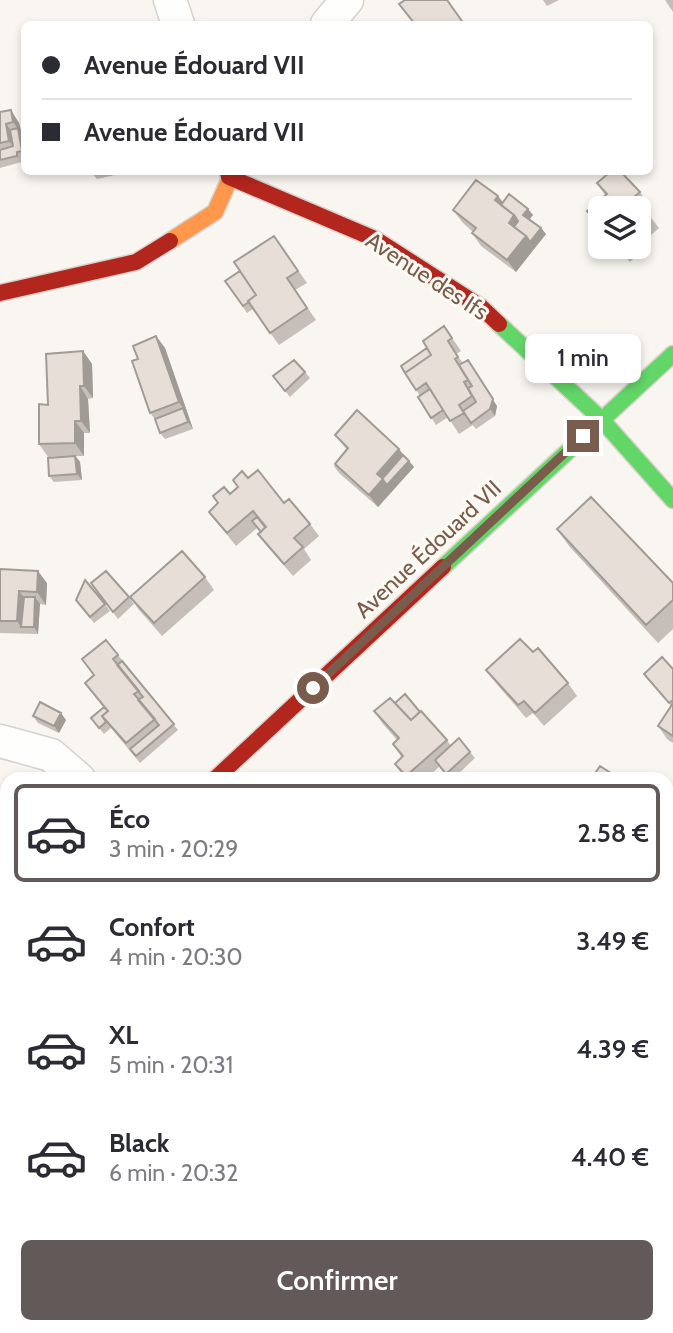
<!DOCTYPE html>
<html lang="fr">
<head>
<meta charset="utf-8">
<style>
	:root { --surface:#fff; --page:#f2f2f3; --text:#2b2b33; --muted:#7c7c81; --line:#e1e1e2; --accent:#625958 }
	body { margin:0; font-family:Cabin,sans-serif; background:var(--page); color:var(--text); height:100vh; display:flex; flex-direction:column; font-size:26px; white-space:nowrap }
	* { box-sizing:border-box; margin:0 }
	p { font-size:23px; color:var(--muted) }
	.icon { flex:none; width:38px; height:38px; fill:none; stroke:currentColor; stroke-width:2; stroke-linecap:round; stroke-linejoin:round }
	.map { position:relative; flex:1; overflow:hidden }
	.side { position:absolute; left:0px; top:772px; width:674px; height:562px; display:flex; flex-direction:column; background:var(--surface); border-radius:21px 21px 0 0; box-shadow:0 4px 10px #0003 }
	.side>* { flex:none }
	.top-card { position:absolute; left:21px; top:21px; width:632px; height:154px; border-radius:10px; box-shadow:0 4px 10px #0003; display:grid; align-content:center; height:154px; padding:0 21px; background:var(--surface) }
	.fabs { position:absolute; left:588px; top:196px; display:grid; gap:14px }
	.fabs a { display:grid; place-items:center; width:63px; height:63px; border-radius:10px; background:var(--surface); box-shadow:0 4px 10px #0003; font-size:35px }
	.end { position:absolute; width:32px; height:32px; margin:-16px; border:9px solid #7a5c4d; background:#fff; box-shadow:0 0 0 4px #fff }
	.from { border-radius:50% }
	.bubble { position:absolute; height:49px; border-radius:10px; background:var(--surface); box-shadow:0 4px 10px #0003; font-size:23px; font-weight:600; line-height:49px; text-align:center }
	.top-card b { display:flex; align-items:center; gap:24px; height:66px; font-size:26px }
	.top-card b+b { border-top:2px solid var(--line) }
	.top-card i { width:18px; height:18px; background:var(--text) }
	ul { padding:12px 0 0; list-style:none }
	li { display:flex; align-items:center; gap:21px; height:98px; margin:0 14px 10px; padding:0 7px; border:4px solid transparent; border-radius:10px }
	li div { flex:1 }
	li b { display:block; font-size:26px }
	li em { font-style:normal; font-weight:600 }
	li.current { border-color:var(--accent) }
	li>.icon { width:63px; height:63px; stroke-width:1.5 }
	.button { display:flex; gap:14px; margin-top:auto; padding:14px 21px }
	.button a { flex:1; height:80px; border-radius:10px; background:var(--accent); color:#fff; font-size:28px; font-weight:600; line-height:80px; text-align:center }
	.map>svg:first-child { display:block }
</style>
</head>
<body>
<div class="map">
<svg width="673" height="1333" viewBox="0 0 673 1333">
	<rect width="100%" height="100%" fill="#f9f5f0"/>
	<g fill="none" stroke-linecap="round" stroke-linejoin="round">
		<g stroke="#d7d1cb" stroke-width="35">
			<path id="street" d="M170 0 178 24
				M327 24 347 0
				M0 741 51 755 79 779
				M291 1333 292 1326"/>
		</g>
		<g stroke="#d9d2cb" stroke-width="19">
			<path id="fast" d="M499 324 601 419 673 500
				M443 567 673 354
				M0 977 7 971"/>
		</g>
		<g stroke="#d9d2cb" stroke-width="19">
			<path id="slow" d="M170 241 215 212 233 172"/>
		</g>
		<g stroke="#d9d2cb" stroke-width="19">
			<path id="jam" d="M228 172 229 177 375 239 481 307 499 324
				M0 293 136 262 170 241
				M215 779 443 567"/>
		</g>
		<use href="#street" stroke="#fefefd" stroke-width="32"/>
		<use href="#fast" stroke="#63d668" stroke-width="16"/>
		<use href="#slow" stroke="#ff974d" stroke-width="16"/>
		<use href="#jam" stroke="#b3261e" stroke-width="16"/>
	</g>
	<path fill="#c6bfb9" d="M543 0H559L547 6Z
		M665 0H673V12Z
		M0 112 19 123 24 146V158L21 159V162L0 168Z
		M91 172H124V173L97 179Z
		M597 183 640 192 649 205 644 209 659 228 642 243 645 248 630 262 617 247H639V208H600V228L587 211 605 195Z
		M498 196 503 202 528 209 533 215 530 219 541 228 546 234 516 272 481 246 472 233 473 232 462 222 453 210Z
		M274 236 307 283 295 290 316 320 279 345 253 309 247 313 225 281 240 271Z
		M444 326 461 351 456 354 497 406 495 416 476 429 471 423 473 425 459 434 448 417 436 425 418 397 420 396 401 366 427 348Z
		M156 336 165 348 193 429 165 439 160 433 155 419 150 413 138 359Z
		M83 351 92 364 93 398 88 399 90 433H84V456H76L80 462 82 480 54 482 49 476 69 456 48 457 39 444 48 405Z
		M305 372 310 378 290 397 273 376Z
		M335 435 399 449 414 467 378 507 339 473 334 466 347 450Z
		M248 478 284 503 310 524 319 536 304 549 311 560 293 576 267 546 258 534 260 532 257 528 236 546 209 512 218 503 213 496 230 494Z
		M557 529 673 583V629L658 643 569 546Z
		M0 569 47 583 46 605 40 604 38 634 0 633Z
		M205 577 214 590 162 636 139 610 130 597Z
		M91 583 129 597 134 604 118 619Z
		M105 604 110 611 94 623 81 606Z
		M106 640 178 730 140 763 111 728 104 734 91 718 103 707 85 683 93 676Z
		M533 652 568 683 577 696 544 726 533 713 526 718 495 682 486 670Z
		M673 669V743L667 739 658 726 671 706 644 674Z
		M395 703 447 740 451 746 470 752 475 758 453 779H450L440 766 426 779H406L395 764 402 758 393 744 397 740 383 724 374 711Z
		M33 716 66 720 59 733 38 723Z
		M0 818 7 823V871L0 874Z
		M0 1163 7 1170V1239L0 1232Z
		M667 1167H673V1229L667 1228Z
		M673 1278V1333H652L648 1327Z
		M94 1326H211L210 1333H99Z"/>
	<path fill="#a19b96" d="M11 110 19 123 22 134 13 122Z
		M6 124 15 136 18 153 9 141Z
		M18 128 22 134 24 146V155L22 151Z
		M498 196 507 209 495 200Z
		M528 209 533 215 528 221 523 215Z
		M514 215 523 228 519 234 509 223Z
		M541 228 546 234 534 249 530 242Z
		M526 236 534 249 516 272 507 260Z
		M156 336 165 348 193 429 188 422 183 408 179 402Z
		M83 351 92 364 93 398 84 386Z
		M468 360 497 406 495 416 490 409Z
		M80 386 88 399 90 433 81 421Z
		M75 421 84 433V456L75 443Z
		M399 449 408 462 409 461 414 467 378 507 369 495 377 474Z
		M75 456 80 462 82 480 77 474Z
		M38 571 47 583 46 605 37 592Z
		M19 591 28 603 21 627 17 621Z
		M35 597 40 604 38 634 34 627Z
		M61 713 66 720 59 733 54 726Z
		M673 1172V1227L669 1222Z
		M200 1326H211L210 1333H200Z"/>
	<path fill="#e6ded7" stroke="#a19b96" stroke-width="2" d="M405 0H447L464 24H415L399 4Z
		M11 110 13 122 6 124 9 141 0 143V112Z
		M18 128 22 151 17 152V156L0 160V150L13 146 10 130Z
		M610 172H621L640 192 634 197 650 215 639 225V208H600V226L587 211 607 194 597 183Z
		M476 180 498 196 495 200 514 215 509 223 526 236 507 260 472 233 476 228 453 210Z
		M509 194 528 209 523 215 541 228 530 242 526 236 514 227 518 221 514 215 501 205Z
		M274 236 298 271 287 278 307 308 270 333 248 301 256 295 234 262Z
		M240 271 256 295 248 301 249 302 243 306 225 281Z
		M444 326 452 338 448 341 458 357 455 359 468 380 464 382 472 396 459 405 464 413 450 421 426 383 416 390 405 373 431 355 423 341Z
		M156 336 179 402 150 413 132 361 138 359 133 346Z
		M427 348 431 355 405 373 401 366Z
		M83 351 84 386H80L81 421H75V443L39 444V404L48 405 46 354Z
		M294 360 305 372 285 391 273 376Z
		M468 360 493 399 490 409 471 423 463 411 476 402 468 388 472 386 459 365Z
		M430 389 443 410 431 418 418 397Z
		M183 408 188 422 160 433 155 419Z
		M357 410 399 449 377 474 383 479 369 495 335 464 348 448 335 435Z
		M403 455 409 461 387 485 382 479Z
		M75 456 77 474 49 476 48 458Z
		M258 470 284 503 289 499 310 524 294 538 303 547 284 564 258 534 266 527 253 511 227 533 209 512 218 503 213 496 224 487 230 494 238 487 233 480 242 471 248 478Z
		M591 497 673 583V600L646 625 557 529Z
		M257 517 265 527 261 532 252 521Z
		M182 551 205 577 154 623 130 597Z
		M0 569 38 571 37 592 19 591 17 621H0Z
		M106 571 129 597 113 612 91 583Z
		M85 580 105 604 90 617 76 600Z
		M24 597H35L34 627H21Z
		M520 639 533 652 538 648 568 683 535 713 524 701 518 705 486 670Z
		M106 640 118 655 113 659 139 691 134 694 155 719 126 743 102 716 108 711 85 683 94 675 82 659Z
		M662 657 673 669V700L669 703 644 674Z
		M122 661 174 724 136 756 130 749 159 725 138 700 143 697 117 665Z
		M405 694 420 712 411 720 395 703Z
		M390 698 411 720 421 711 447 740 406 776 395 764 403 756 393 744 399 738 374 711Z
		M40 702 61 713 54 726 33 716Z
		M673 703V736L658 726Z
		M104 707 108 711 102 716 106 722 99 728 91 718Z
		M459 738 470 752 446 774 435 760Z
		M600 766 620 779H591Z
		M3 817 7 826V862L0 866V856L6 853 0 840V818Z
		M7 1026V1076L0 1069V1062L2 1060 0 1058V1033Z
		M0 1163 7 1170V1232L4 1234 0 1229Z
		M667 1167H673L669 1222H667Z
		M667 1278H673V1330L648 1327V1326H667Z
		M25 1326H39L42 1331 40 1333H18Z
		M96 1326H200V1333L168 1329 167 1333H151L132 1331 130 1333H102Z
		M413 1326H429L431 1333H415Z"/>
	<g fill="none" stroke-linecap="round" stroke-linejoin="round">
		<path stroke="#7a5c4d" stroke-width="9" d="M313 688 583 436"/>
	</g>
	<g text-anchor="middle" stroke-width="6" stroke-linejoin="round" paint-order="stroke">
		<g font-size="23" fill="#7a5c4d" stroke="#fffaf3">
			<text transform="translate(427 276) rotate(33)" y="8">Avenue des Ifs</text>
			<text transform="translate(428 549) rotate(-43)" y="8">Avenue Édouard VII</text>
		</g>
	</g>
</svg>
<div class="fabs">
<a><svg class="icon" aria-label="layers" viewBox="0 0 24 24"><path d="M12 4l9 5-9 5-9-5zM3 14l9 5 9-5"/></svg></a>
</div>
<i class="end from" style="left:313px;top:688px"></i>
<i class="end" style="left:583px;top:436px"></i>
<div class="bubble" style="left:525px;top:334px;width:116px">1 min</div>
<div class="top-card">
<b><i class="from"></i>Avenue Édouard VII</b>
<b><i></i>Avenue Édouard VII</b>
</div>
<section class="side">
<ul>
<li class="current"><svg class="icon" aria-label="car" viewBox="0 0 24 24"><path d="M5 17H2v-5l4-1 3-4h7l3 4 3 1v5h-3M9 17h6M6 11h13"/><circle cx="7" cy="17" r="2"/><circle cx="17" cy="17" r="2"/></svg><div><b>Éco</b><p>3 min · 20:29</p></div><em>2.58 €</em></li>
<li><svg class="icon" aria-label="car" viewBox="0 0 24 24"><path d="M5 17H2v-5l4-1 3-4h7l3 4 3 1v5h-3M9 17h6M6 11h13"/><circle cx="7" cy="17" r="2"/><circle cx="17" cy="17" r="2"/></svg><div><b>Confort</b><p>4 min · 20:30</p></div><em>3.49 €</em></li>
<li><svg class="icon" aria-label="car" viewBox="0 0 24 24"><path d="M5 17H2v-5l4-1 3-4h7l3 4 3 1v5h-3M9 17h6M6 11h13"/><circle cx="7" cy="17" r="2"/><circle cx="17" cy="17" r="2"/></svg><div><b>XL</b><p>5 min · 20:31</p></div><em>4.39 €</em></li>
<li><svg class="icon" aria-label="car" viewBox="0 0 24 24"><path d="M5 17H2v-5l4-1 3-4h7l3 4 3 1v5h-3M9 17h6M6 11h13"/><circle cx="7" cy="17" r="2"/><circle cx="17" cy="17" r="2"/></svg><div><b>Black</b><p>6 min · 20:32</p></div><em>4.40 €</em></li>
</ul>
<div class="button"><a>Confirmer</a></div>
</section>
</div>
</body>
</html>
